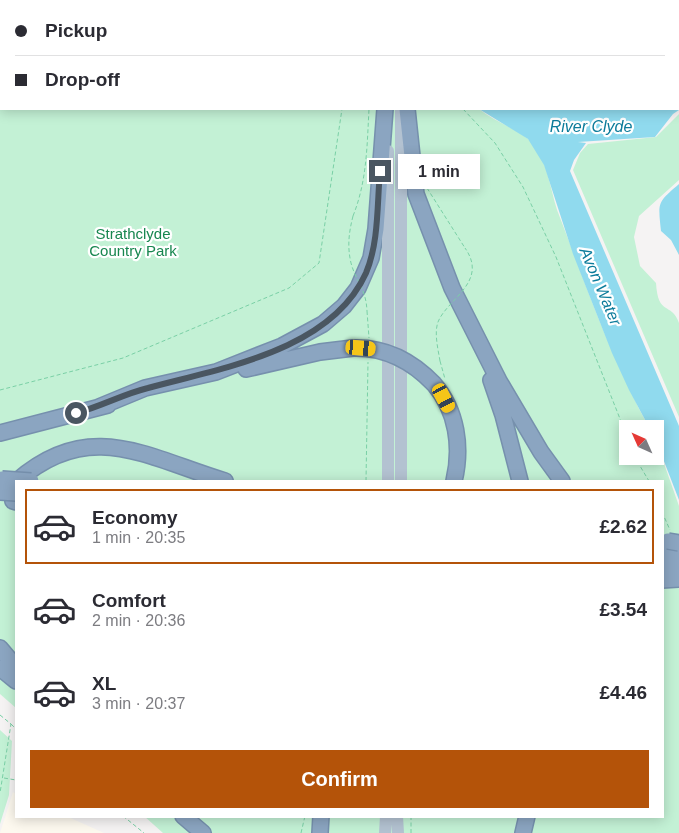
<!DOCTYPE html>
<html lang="en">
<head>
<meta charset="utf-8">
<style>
	:root { --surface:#fff; --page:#f7f7f7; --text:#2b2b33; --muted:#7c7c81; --line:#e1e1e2; --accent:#b45309 }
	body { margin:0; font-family:Arial,sans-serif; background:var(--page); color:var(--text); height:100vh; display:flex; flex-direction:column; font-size:19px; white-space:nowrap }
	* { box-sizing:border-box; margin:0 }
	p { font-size:16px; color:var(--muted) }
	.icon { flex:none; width:28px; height:28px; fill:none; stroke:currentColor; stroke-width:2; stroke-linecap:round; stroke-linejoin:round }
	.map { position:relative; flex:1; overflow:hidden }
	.panel { position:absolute; left:15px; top:480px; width:649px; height:338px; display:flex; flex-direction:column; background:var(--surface); border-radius:0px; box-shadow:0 2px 12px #0003 }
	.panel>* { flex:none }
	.top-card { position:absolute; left:0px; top:0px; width:680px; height:110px; box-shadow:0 2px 12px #0003; display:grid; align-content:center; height:110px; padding:0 15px; background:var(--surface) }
	.needle { width:32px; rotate:315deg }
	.buttons { position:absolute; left:619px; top:420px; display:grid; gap:10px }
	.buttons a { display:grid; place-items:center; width:45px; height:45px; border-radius:0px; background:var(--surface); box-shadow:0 2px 12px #0003; font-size:25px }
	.end { position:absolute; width:22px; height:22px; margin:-11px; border:6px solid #4a5661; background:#fff; box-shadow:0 0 0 2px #fff }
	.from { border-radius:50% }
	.bubble { position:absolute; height:35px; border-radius:0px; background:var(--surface); box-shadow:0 2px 12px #0003; font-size:16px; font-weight:700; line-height:35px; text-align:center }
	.car { position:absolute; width:15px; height:30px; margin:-15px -8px; border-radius:6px; box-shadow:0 0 4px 1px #0007; background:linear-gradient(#f5c518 24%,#345 0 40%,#f5c518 0 76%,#345 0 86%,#f5c518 0) }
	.top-card b { display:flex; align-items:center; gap:18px; height:48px; font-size:19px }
	.top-card b+b { border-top:1px solid var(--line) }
	.top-card i { width:12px; height:12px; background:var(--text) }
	ul { padding:9px 0 0; list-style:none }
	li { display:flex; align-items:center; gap:15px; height:75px; margin:0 10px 8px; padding:0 5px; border:2px solid transparent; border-radius:0px }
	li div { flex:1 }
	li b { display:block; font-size:19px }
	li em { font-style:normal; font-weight:700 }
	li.selected { border-color:var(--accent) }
	li>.icon { width:45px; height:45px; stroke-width:1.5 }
	.cta { display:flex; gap:10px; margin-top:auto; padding:10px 15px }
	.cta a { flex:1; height:58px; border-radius:0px; background:var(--accent); color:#fff; font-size:20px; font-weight:700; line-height:58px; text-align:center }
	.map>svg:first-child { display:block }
</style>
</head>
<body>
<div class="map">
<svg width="679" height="833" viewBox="0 0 679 833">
	<rect width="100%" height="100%" fill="#f5f3f3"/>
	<path fill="#fdf9ef" d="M13 792 16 794V816H66L104 833H0Z"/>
	<path fill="#c3f1d5" d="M0 0 363 1H1V109H479C494 121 513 127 528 139 548 156 550 192 559 215 587 288 612 361 650 429H628V456H655V438L679 506V833H163L144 816H662V481H16V708L0 694Z
		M679 0V33V1H610Z
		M679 114V180L639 216 634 237 640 266 656 283C658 317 671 301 679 323V417L573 170 580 153 588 144 656 137Z
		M0 730 12 741 9 795 0 824Z"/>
	<path fill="#90daee" d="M0 0H61L1 1 0 85Z
		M360 0H480L482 1H363Z
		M679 39V110L673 114 655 137 578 142 586 143 574 160 570 171 679 426V500L655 438V429H650L629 390 612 353 573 254 544 165 528 139 479 109H679Z
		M679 184V255L671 240 661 231C658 202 657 203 679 184Z"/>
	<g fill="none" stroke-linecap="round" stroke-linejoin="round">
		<g stroke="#7690ad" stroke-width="18">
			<path id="highway" d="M407 109 416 194 452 288 499 381 541 452 562 481
				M246 369 320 352 353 348
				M491 380 503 415 520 481
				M434 384C457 411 462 447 454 481
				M99 407 145 388 216 372 282 346 323 324 344 306 358 288 371 258 376 229 385 109
				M0 433 108 405
				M17 481C90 417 148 458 225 481
				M13 501 16 502
				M662 551 679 554
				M662 566 679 568
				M662 580 679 579
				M0 648 16 667
				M0 668 16 681
				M183 816 203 833
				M320 833 321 816
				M523 833 527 816"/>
		</g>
		<path stroke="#7ad0a6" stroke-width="1" stroke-dasharray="4 2.5" stroke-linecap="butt" d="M513 0 515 1
			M529 0 530 1
			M463 109 495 143 523 187 556 257 628 439
			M427 188 465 248
			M353 216C367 181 367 146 369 109
			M367 311 369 338
			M440 361 445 379
			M0 390 123 358 289 288 319 263 342 109
			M634 456 649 481
			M366 481 368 362
			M662 512 670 530
			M0 715 11 724 0 793
			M11 724 16 729
			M4 778 16 780
			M123 816 144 833
			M411 816V833
			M301 833 305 816"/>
		<path stroke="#c1cad2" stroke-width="10" d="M589 1 590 0"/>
		<path stroke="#b3c2d1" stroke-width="12" d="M390 1V0
			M400 1V0
			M401 109V481
			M388 481V151
			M397 816 398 833
			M385 833 386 816"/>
		<use href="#highway" stroke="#8ba5c1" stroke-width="15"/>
		<g stroke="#7690ad" stroke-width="18" stroke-linecap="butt">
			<path id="highway-bridge" d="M353 348C385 347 412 361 434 384
				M2 479 31 481
				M0 492 16 493
				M668 541 679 543"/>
		</g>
		<path stroke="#7ad0a6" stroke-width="1" stroke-dasharray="4 2.5" stroke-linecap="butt" d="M353 216C349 232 347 246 351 263 356 282 366 288 367 311
			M440 361C438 349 434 333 438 322 447 299 489 282 465 248"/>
		<use href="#highway-bridge" stroke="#8ba5c1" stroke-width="15"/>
	</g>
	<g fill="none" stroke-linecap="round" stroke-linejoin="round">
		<path stroke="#4a5661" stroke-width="6" d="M76 413C100 407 123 394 148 388 221 368 331 351 366 273 379 242 377 204 380 171"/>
	</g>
	<g text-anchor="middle" stroke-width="4.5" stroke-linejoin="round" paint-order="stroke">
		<g font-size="15" fill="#17864f" stroke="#fff">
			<text x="133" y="239">Strathclyde<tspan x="133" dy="17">Country Park</tspan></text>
		</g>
		<g font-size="16" font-style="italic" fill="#0c7c9b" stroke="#fff">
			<text x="591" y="132">River Clyde</text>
			<text transform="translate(601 286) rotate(67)" y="6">Avon Water</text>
		</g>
	</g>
</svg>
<div class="buttons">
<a><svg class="needle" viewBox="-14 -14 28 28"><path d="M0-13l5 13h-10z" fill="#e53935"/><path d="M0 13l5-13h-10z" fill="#7c7c81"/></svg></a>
</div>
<i class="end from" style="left:76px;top:413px"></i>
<i class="end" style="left:380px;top:171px"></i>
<div class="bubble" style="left:398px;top:154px;width:82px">1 min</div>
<i class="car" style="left:361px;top:348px;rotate:95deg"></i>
<i class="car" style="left:444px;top:398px;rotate:152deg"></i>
<div class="top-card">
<b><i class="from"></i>Pickup</b>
<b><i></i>Drop-off</b>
</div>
<section class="panel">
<ul>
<li class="selected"><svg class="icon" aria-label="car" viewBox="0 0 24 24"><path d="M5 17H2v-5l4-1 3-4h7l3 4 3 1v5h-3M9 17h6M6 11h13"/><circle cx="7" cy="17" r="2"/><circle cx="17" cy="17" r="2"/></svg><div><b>Economy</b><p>1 min · 20:35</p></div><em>£2.62</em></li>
<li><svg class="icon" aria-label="car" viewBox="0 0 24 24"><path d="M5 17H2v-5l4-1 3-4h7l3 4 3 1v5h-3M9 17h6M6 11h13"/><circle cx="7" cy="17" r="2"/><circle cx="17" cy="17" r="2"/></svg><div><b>Comfort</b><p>2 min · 20:36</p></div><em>£3.54</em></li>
<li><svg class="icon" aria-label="car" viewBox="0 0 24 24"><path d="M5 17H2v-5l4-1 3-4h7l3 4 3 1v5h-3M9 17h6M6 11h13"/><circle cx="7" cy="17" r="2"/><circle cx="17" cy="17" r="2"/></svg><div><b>XL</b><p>3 min · 20:37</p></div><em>£4.46</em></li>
</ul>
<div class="cta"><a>Confirm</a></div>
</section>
</div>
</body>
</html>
